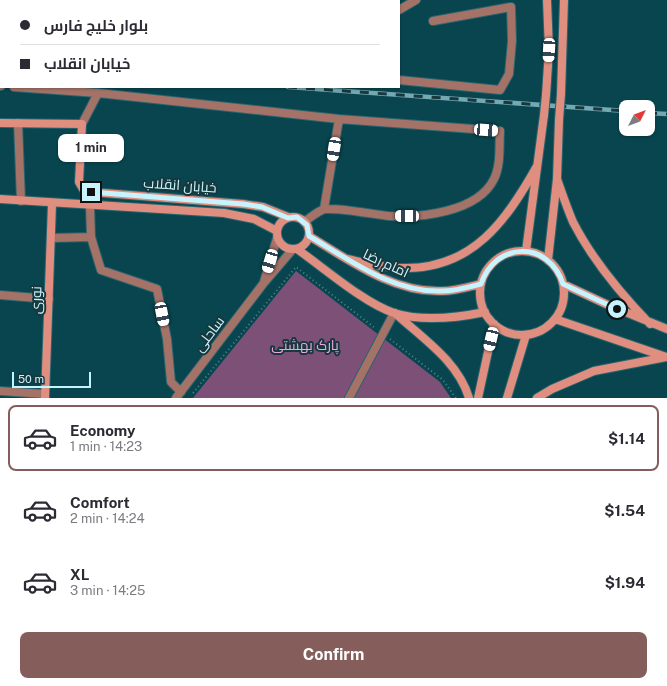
<!DOCTYPE html>
<html lang="en">
<head>
<meta charset="utf-8">
<style>
	:root { --surface:#fff; --page:#f7f7f7; --text:#2b2b33; --muted:#7c7c81; --line:#e1e1e2; --accent:#855e5b }
	body { margin:0; font-family:"Public Sans",Cairo,sans-serif; background:var(--page); color:var(--text); height:100vh; display:flex; flex-direction:column; font-size:15px; white-space:nowrap }
	* { box-sizing:border-box; margin:0 }
	p { font-size:13px; color:var(--muted) }
	.icon { flex:none; width:22px; height:22px; fill:none; stroke:currentColor; stroke-width:2; stroke-linecap:round; stroke-linejoin:round }
	.map { position:relative; height:398px; overflow:hidden }
	.side { display:flex; flex-direction:column; background:var(--surface); flex:1 }
	.side>* { flex:none }
	.hud { position:absolute; left:0px; top:0px; width:400px; height:88px; box-shadow:0 1px 3px #0004; display:grid; align-content:center; height:88px; padding:0 20px; background:var(--surface) }
	.needle { width:26px; rotate:48deg }
	.controls { position:absolute; left:619px; top:100px; display:grid; gap:8px }
	.controls a { display:grid; place-items:center; width:36px; height:36px; border-radius:8px; background:var(--surface); box-shadow:0 1px 3px #0004; font-size:20px }
	.scale { position:absolute; left:12px; bottom:10px; width:79px; box-sizing:border-box; padding-left:4px; border:2px solid #c6f4fe; border-top:0; font-size:11px; line-height:14px; white-space:nowrap; color:#c6f4fe; -webkit-text-stroke:3px #18383e; paint-order:stroke }
	.end { position:absolute; width:18px; height:18px; margin:-9px; border:5px solid #c6f4fe; background:#111; box-shadow:0 0 0 2px #111 }
	.from { border-radius:50% }
	.bubble { position:absolute; height:28px; border-radius:8px; background:var(--surface); box-shadow:0 1px 3px #0004; font-size:13px; font-weight:700; line-height:28px; text-align:center }
	.car { position:absolute; width:12px; height:24px; margin:-12px -6px; border-radius:5px; box-shadow:0 0 3px 1px #0007; background:linear-gradient(#fff 24%,#345 0 40%,#fff 0 76%,#345 0 86%,#fff 0) }
	.hud b { display:flex; align-items:center; gap:14px; height:38px; font-size:15px }
	.hud b+b { border-top:1px solid var(--line) }
	.hud i { width:10px; height:10px; background:var(--text) }
	ul { padding:7px 0 0; list-style:none }
	li { display:flex; align-items:center; gap:12px; height:66px; margin:0 8px 6px; padding:0 12px; border:2px solid transparent; border-radius:8px }
	li div { flex:1 }
	li b { display:block; font-size:15px }
	li em { font-style:normal; font-weight:700 }
	li.current { border-color:var(--accent) }
	li>.icon { width:36px; height:36px; stroke-width:1.5 }
	.action { display:flex; gap:8px; margin-top:auto; padding:8px 20px }
	.action a { flex:1; height:46px; border-radius:8px; background:var(--accent); color:#fff; font-size:16px; font-weight:700; line-height:46px; text-align:center }
	.map>svg:first-child { display:block }
</style>
</head>
<body>
<div class="map">
<svg width="667" height="398" viewBox="0 0 667 398">
	<rect width="100%" height="100%" fill="#08454e"/>
	<path fill="#7c5077" d="M296 271 440 382 451 398H193Z"/>
	<g fill="none" stroke-linecap="round" stroke-linejoin="round">
		<g stroke="#2a646e" stroke-width="10">
			<path id="street" d="M65 0 66 1
				M101 1V0
				M142 1 143 0
				M399 10 416 0
				M0 41 1 42
				M399 80 500 90 509 74 512 41 511 7 433 21
				M0 86H1
				M14 87 98 93
				M18 123 21 201
				M82 124 98 93 339 119 500 131C499 146 501 165 494 179 478 212 421 218 389 216 370 214 344 208 325 209 319 210 310 218 304 222
				M90 206 91 237 101 270 157 289 167 339 171 382 181 392
				M324 209 339 119
				M51 238 91 237
				M264 282 277 238
				M0 295 49 299
				M0 391 45 394
				M176 398 263 284 293 249
				M349 398 394 313"/>
		</g>
		<g stroke="#2a646e" stroke-width="10">
			<path id="secondary" d="M561 94 564 0
				M546 95 549 50 547 0
				M0 123 82 124 79 182 83 189 91 192 243 204 263 207 288 217
				M557 179C562 193 567 208 573 222 593 261 620 293 650 324
				M0 199 224 213 254 219 277 231
				M277 233a16 16 0 1 1 32 0a16 16 0 1 1-32 0Z
				M309 236C349 260 393 293 442 291 455 291 468 287 481 284
				M297 249C324 268 364 303 394 313 423 322 456 318 485 312
				M526 251 544 115
				M480 293a42 42 0 1 1 84 0a42 42 0 1 1-84 0Z
				M347 259C366 263 385 268 404 268 473 269 507 220 537 166
				M548 260 557 179 559 120
				M563 284 606 304 667 329
				M395 313C422 338 458 361 469 398
				M555 319 666 357
				M45 398 52 204
				M478 398 494 324
				M507 398 526 335
				M537 398 552 389 594 371 667 357"/>
		</g>
		<path stroke="#4e868f" stroke-width="2" stroke-dasharray="1 3" stroke-linecap="butt" d="M390 339 443 380 456 398
			M193 393 296 267 375 328"/>
		<use href="#street" stroke="#a57268" stroke-width="8"/>
		<use href="#secondary" stroke="#df8e7f" stroke-width="8"/>
		<g stroke="#74a8b2" stroke-width="4.5">
			<path id="rail" d="M0 66H1
				M288 87 626 111
				M648 113 667 114"/>
		</g>
		<use href="#rail" stroke="#18383e" stroke-width="3" stroke-dasharray="9" stroke-linecap="butt"/>
		<g stroke="#2a646e" stroke-width="10" stroke-linecap="butt">
			<path id="secondary-bridge" d="M544 115 546 95
				M559 120 561 94"/>
		</g>
		<use href="#secondary-bridge" stroke="#df8e7f" stroke-width="8"/>
	</g>
	<g fill="none" stroke-linecap="round" stroke-linejoin="round">
		<path stroke="#c6f4fe" stroke-width="5" d="M91 192 243 204 262 207 288 218 297 217 307 225 309 236C350 260 393 293 442 291 455 291 469 287 481 284 495 241 549 240 563 284L617 309"/>
	</g>
	<g text-anchor="middle" stroke-width="4" stroke-linejoin="round" paint-order="stroke">
		<g font-size="14" fill="#c6f4fe" stroke="#18383e">
			<text transform="translate(180 185) rotate(4)" y="5">خیابان انقلاب</text>
			<text transform="translate(386 263) rotate(25)" y="5">امام رضا</text>
			<text transform="translate(36 300) rotate(-88)" y="5">نوری</text>
			<text transform="translate(209 334) rotate(-53)" y="5">ساحلی</text>
		</g>
		<g font-size="14" fill="#f0a6e6" stroke="#18383e">
			<text x="305" y="350">پارک بهشتی</text>
		</g>
	</g>
</svg>
<div class="controls">
<a><svg class="needle" viewBox="-14 -14 28 28"><path d="M0-13l5 13h-10z" fill="#e53935"/><path d="M0 13l5-13h-10z" fill="#7c7c81"/></svg></a>
</div>
<div class="scale">50 m</div>
<i class="end from" style="left:617px;top:309px"></i>
<i class="end" style="left:91px;top:192px"></i>
<div class="bubble" style="left:58px;top:134px;width:66px">1 min</div>
<i class="car" style="left:549px;top:50px;rotate:183deg"></i>
<i class="car" style="left:486px;top:130px;rotate:94deg"></i>
<i class="car" style="left:334px;top:149px;rotate:189deg"></i>
<i class="car" style="left:407px;top:216px;rotate:271deg"></i>
<i class="car" style="left:270px;top:261px;rotate:197deg"></i>
<i class="car" style="left:162px;top:314px;rotate:169deg"></i>
<i class="car" style="left:491px;top:339px;rotate:193deg"></i>
<div class="hud">
<b><i class="from"></i>بلوار خلیج فارس</b>
<b><i></i>خیابان انقلاب</b>
</div>
</div>
<section class="side">
<ul>
<li class="current"><svg class="icon" aria-label="car" viewBox="0 0 24 24"><path d="M5 17H2v-5l4-1 3-4h7l3 4 3 1v5h-3M9 17h6M6 11h13"/><circle cx="7" cy="17" r="2"/><circle cx="17" cy="17" r="2"/></svg><div><b>Economy</b><p>1 min · 14:23</p></div><em>$1.14</em></li>
<li><svg class="icon" aria-label="car" viewBox="0 0 24 24"><path d="M5 17H2v-5l4-1 3-4h7l3 4 3 1v5h-3M9 17h6M6 11h13"/><circle cx="7" cy="17" r="2"/><circle cx="17" cy="17" r="2"/></svg><div><b>Comfort</b><p>2 min · 14:24</p></div><em>$1.54</em></li>
<li><svg class="icon" aria-label="car" viewBox="0 0 24 24"><path d="M5 17H2v-5l4-1 3-4h7l3 4 3 1v5h-3M9 17h6M6 11h13"/><circle cx="7" cy="17" r="2"/><circle cx="17" cy="17" r="2"/></svg><div><b>XL</b><p>3 min · 14:25</p></div><em>$1.94</em></li>
</ul>
<div class="action"><a>Confirm</a></div>
</section>
</body>
</html>
